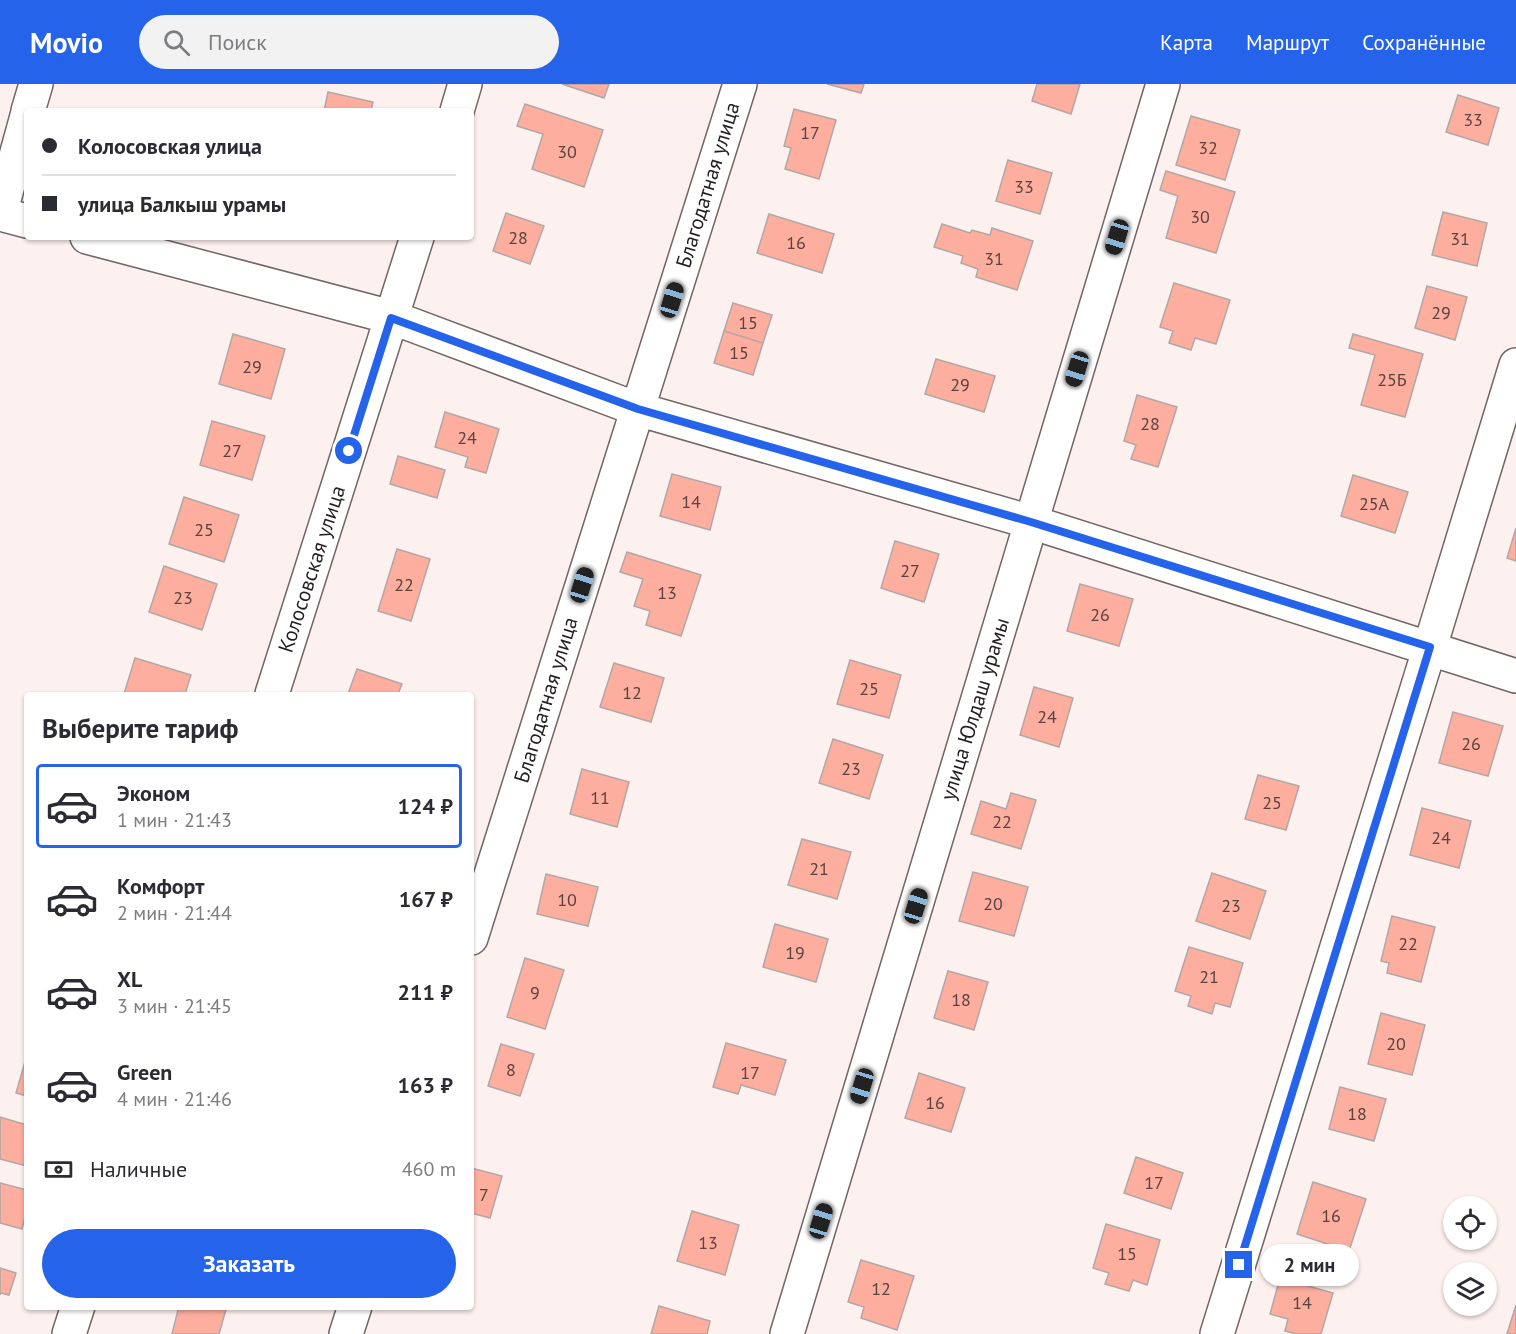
<!DOCTYPE html>
<html lang="ru">
<head>
<meta charset="utf-8">
<style>
	:root { --surface:#fff; --page:#f2f2f3; --text:#2b2b33; --muted:#7c7c81; --line:#e1e1e2; --accent:#2563eb }
	body { margin:0; font-family:"PT Sans",sans-serif; background:var(--page); color:var(--text); height:100vh; display:flex; flex-direction:column; font-size:22px; white-space:nowrap }
	* { box-sizing:border-box; margin:0 }
	p { font-size:20px; color:var(--muted) }
	.icon { flex:none; width:33px; height:33px; fill:none; stroke:currentColor; stroke-width:2; stroke-linecap:round; stroke-linejoin:round }
	.map { position:relative; flex:1; overflow:hidden }
	.drawer { position:absolute; left:24px; top:608px; width:450px; height:618px; display:flex; flex-direction:column; background:var(--surface); border-radius:6px; box-shadow:0 2px 4px #0004 }
	.drawer>* { flex:none }
	.hud { position:absolute; left:24px; top:24px; width:450px; height:132px; border-radius:6px; box-shadow:0 2px 4px #0004; display:grid; align-content:center; height:132px; padding:0 18px; background:var(--surface) }
	.controls { position:absolute; left:1443px; top:1112px; display:grid; gap:12px }
	.controls a { display:grid; place-items:center; width:54px; height:54px; border-radius:50%; background:var(--surface); box-shadow:0 2px 4px #0004; font-size:30px }
	.end { position:absolute; width:27px; height:27px; margin:-14px; border:8px solid #2563eb; background:#fff; box-shadow:0 0 0 3px #fff }
	.from { border-radius:50% }
	.bubble { position:absolute; height:42px; border-radius:21px; background:var(--surface); box-shadow:0 2px 4px #0004; font-size:20px; font-weight:700; line-height:42px; text-align:center }
	.car { position:absolute; width:18px; height:36px; margin:-18px -9px; border-radius:8px; box-shadow:0 0 4px 2px #0007; background:linear-gradient(#222 24%,#8ab4d8 0 40%,#222 0 76%,#8ab4d8 0 86%,#222 0) }
	.hud b { display:flex; align-items:center; gap:21px; height:57px; font-size:22px }
	.hud b+b { border-top:2px solid var(--line) }
	.hud i { width:15px; height:15px; background:var(--text) }
	ul { padding:0; list-style:none }
	li { display:flex; align-items:center; gap:18px; height:84px; margin:0 12px 9px; padding:0 6px; border:3px solid transparent; border-radius:6px }
	li div { flex:1 }
	li b { display:block; font-size:22px }
	li em { font-style:normal; font-weight:700 }
	li.active { border-color:var(--accent) }
	li>.icon { width:54px; height:54px; stroke-width:1.5 }
	h2 { padding:0 18px; font-size:27px; line-height:72px }
	.pay { display:flex; align-items:center; gap:15px; height:66px; padding:0 18px; font-size:22px }
	.pay p { margin-inline-start:auto }
	.action { display:flex; gap:12px; margin-top:auto; padding:12px 18px }
	.action a { flex:1; height:69px; border-radius:36px; background:var(--accent); color:#fff; font-size:24px; font-weight:700; line-height:69px; text-align:center }
	header { display:flex; align-items:center; gap:36px; box-sizing:border-box; height:84px; padding:0 30px; background:var(--accent); color:#fff }
	header strong { font-size:28px }
	nav { display:flex; gap:33px; margin-inline-start:auto; font-size:21px }
	.search { width:420px; height:54px; background:var(--page); display:flex; align-items:center; gap:15px; box-sizing:border-box; padding:0 21px; border-radius:33px; color:var(--muted); font-size:22px }
	.map>svg:first-child { display:block }
</style>
</head>
<body>
<header>
<strong>Movio</strong>
<div class="search"><svg class="icon" aria-label="search" viewBox="0 0 24 24"><circle cx="10" cy="10" r="6"/><path d="M15 15l6 6"/></svg>Поиск</div>
<nav><a>Карта</a><a>Маршрут</a><a>Сохранённые</a></nav>
</header>
<div class="map">
<svg width="1516" height="1250" viewBox="0 0 1516 1250">
	<rect width="100%" height="100%" fill="#fdf1ef"/>
	<path fill="#fdae9f" stroke="#b3a7a5" stroke-width="1.5" d="M562 0H609L604 14Z
		M827 0H864L861 9Z
		M1037 0H1080L1071 30 1032 17Z
		M328 8 373 18 371 27H324Z
		M1458 11 1499 24 1488 61 1446 48Z
		M525 20 603 46 584 103 532 85 543 50 517 42Z
		M794 25 836 36 819 95 785 85 791 64 784 62Z
		M1191 32 1240 46 1225 96 1176 81Z
		M1008 76 1052 89 1040 130 996 117Z
		M1166 87 1235 108 1216 169 1166 154 1178 112 1160 106Z
		M1443 128 1487 139 1477 182 1432 171Z
		M506 129 544 142 530 180 493 167Z
		M769 130 834 150 822 189 757 169Z
		M942 140 970 149 972 146 990 151 992 144 1033 157 1017 206 976 193 978 185 961 179 963 172 934 163Z
		M1174 199 1230 216 1216 260 1195 254 1191 266 1169 259 1173 247 1160 243Z
		M1427 202 1467 213 1455 256 1415 244Z
		M733 219 772 231 763 259 724 247Z
		M724 247 763 259 753 291 714 279Z
		M233 250 285 265 271 315 219 300Z
		M1353 250 1423 270 1405 333 1361 321 1375 271 1349 264Z
		M936 275 995 292 984 328 925 310Z
		M1137 311 1177 323 1158 383 1131 375 1136 361 1124 357Z
		M445 328 499 345 486 389 465 383 468 373 435 363Z
		M212 337 265 352 252 396 200 381Z
		M398 372 445 386 437 414 390 400Z
		M672 390 721 403 710 446 660 432Z
		M1353 391 1408 408 1395 449 1341 432Z
		M184 413 239 431 224 478 169 460Z
		M1516 444V477L1507 474Z
		M895 457 939 470 924 518 881 504Z
		M397 465 430 475 411 537 378 527Z
		M627 468 701 491 681 552 646 541 650 527 634 522 643 495 620 488Z
		M164 482 217 500 202 546 149 528Z
		M1080 500 1133 515 1119 562 1067 547Z
		M135 574 191 591 185 610H124Z
		M850 576 901 591 889 634 837 620Z
		M614 579 664 594 651 638 600 623Z
		M357 585 402 600 398 610H348Z
		M1034 603 1073 614 1059 663 1020 651Z
		M1453 628 1503 642 1488 692 1439 679Z
		M833 655 883 671 869 715 819 699Z
		M582 685 629 698 617 743 570 730Z
		M1258 691 1299 702 1286 746 1245 735Z
		M1011 709 1036 716 1021 765 971 750 981 717 1006 725Z
		M1422 724 1471 737 1459 784 1410 771Z
		M802 755 851 768 837 815 788 801Z
		M973 788 1028 803 1014 852 959 837Z
		M1212 789 1266 807 1250 855 1196 837Z
		M546 790 598 803 588 842 537 830Z
		M1392 832 1435 843 1421 898 1387 889 1389 879 1381 877Z
		M775 840 828 855 816 898 763 883Z
		M1189 863 1243 879 1230 923 1215 919 1212 930 1188 922 1191 912 1175 907Z
		M525 874 564 886 545 945 507 933Z
		M948 887 988 898 974 946 934 934Z
		M1381 929 1425 941 1412 991 1368 980Z
		M726 959 786 976 775 1011 741 1001 738 1010 713 1003Z
		M501 960 534 970 520 1012 488 1002Z
		M27 971V1012L16 1009Z
		M919 989 965 1004 951 1048 905 1034Z
		M1340 1003 1386 1015 1374 1057 1329 1045Z
		M0 1033 27 1041V1082L0 1075Z
		M1136 1073 1183 1089 1171 1125 1124 1109Z
		M471 1084 502 1092 490 1134 471 1129Z
		M1313 1098 1366 1115 1349 1167 1297 1150Z
		M0 1099 27 1106V1125L22 1145 0 1139Z
		M692 1127 739 1141 725 1191 677 1177Z
		M1106 1140 1160 1156 1147 1201 1133 1196 1129 1207 1105 1200 1109 1189 1093 1184Z
		M861 1176 914 1192 897 1246 861 1234 864 1223 848 1218Z
		M0 1184 16 1189 9 1211 1 1209 0 1211Z
		M1280 1194 1333 1209 1321 1250H1296L1285 1247 1288 1235 1270 1230Z
		M1516 1221V1250H1507Z
		M179 1222H227L219 1250H172Z
		M659 1222 710 1237 707 1250H651Z"/>
	<g fill="none" stroke-linecap="round" stroke-linejoin="round">
		<g stroke="#716664" stroke-width="36">
			<path id="minor" d="M28 27 36 0
				M457 27 465 0
				M27 32 0 130 27 137
				M87 153 391 233 637 325 1031 438 1516 592
				M272 610 417 153
				M471 854 740 0
				M69 1250 78 1222
				M346 1250 355 1222
				M787 1250 1163 0
				M1217 1250 1430 563 1516 281"/>
		</g>
		<use href="#minor" stroke="#fff" stroke-width="33"/>
	</g>
	<g fill="none" stroke-linecap="round" stroke-linejoin="round">
		<path stroke="#2563eb" stroke-width="8" d="M349 367 391 234 638 325 1031 438 1430 563 1239 1181"/>
	</g>
	<g text-anchor="middle" stroke-width="4.5" stroke-linejoin="round" paint-order="stroke">
		<g font-size="18" fill="#5a433e">
			<text x="1473" y="42">33</text>
			<text x="810" y="55">17</text>
			<text x="1208" y="70">32</text>
			<text x="567" y="74">30</text>
			<text x="1024" y="109">33</text>
			<text x="1200" y="139">30</text>
			<text x="518" y="160">28</text>
			<text x="1460" y="161">31</text>
			<text x="796" y="165">16</text>
			<text x="994" y="181">31</text>
			<text x="1441" y="235">29</text>
			<text x="748" y="245">15</text>
			<text x="739" y="275">15</text>
			<text x="252" y="289">29</text>
			<text x="1392" y="302">25Б</text>
			<text x="960" y="307">29</text>
			<text x="1150" y="346">28</text>
			<text x="467" y="360">24</text>
			<text x="232" y="373">27</text>
			<text x="691" y="424">14</text>
			<text x="1374" y="426">25А</text>
			<text x="204" y="452">25</text>
			<text x="910" y="493">27</text>
			<text x="404" y="507">22</text>
			<text x="667" y="515">13</text>
			<text x="183" y="520">23</text>
			<text x="1100" y="537">26</text>
			<text x="869" y="611">25</text>
			<text x="632" y="615">12</text>
			<text x="1047" y="639">24</text>
			<text x="1471" y="666">26</text>
			<text x="851" y="691">23</text>
			<text x="600" y="720">11</text>
			<text x="1272" y="725">25</text>
			<text x="1002" y="744">22</text>
			<text x="1441" y="760">24</text>
			<text x="819" y="791">21</text>
			<text x="567" y="822">10</text>
			<text x="993" y="826">20</text>
			<text x="1231" y="828">23</text>
			<text x="1408" y="866">22</text>
			<text x="795" y="875">19</text>
			<text x="1209" y="899">21</text>
			<text x="535" y="915">9</text>
			<text x="961" y="922">18</text>
			<text x="1396" y="966">20</text>
			<text x="511" y="992">8</text>
			<text x="750" y="995">17</text>
			<text x="935" y="1025">16</text>
			<text x="1357" y="1036">18</text>
			<text x="1154" y="1105">17</text>
			<text x="484" y="1117">7</text>
			<text x="1331" y="1138">16</text>
			<text x="708" y="1165">13</text>
			<text x="1127" y="1176">15</text>
			<text x="881" y="1211">12</text>
			<text x="1302" y="1225">14</text>
		</g>
		<g font-size="21" fill="#231f1e" stroke="#fff">
			<text transform="translate(708 101) rotate(-73)" y="7">Благодатная улица</text>
			<text transform="translate(312 485) rotate(-72)" y="7">Колосовская улица</text>
			<text transform="translate(546 616) rotate(-73)" y="7">Благодатная улица</text>
			<text transform="translate(975 625) rotate(-73)" y="7">улица Юлдаш урамы</text>
		</g>
	</g>
</svg>
<div class="controls">
<a><svg class="icon" aria-label="locate" viewBox="0 0 24 24"><circle cx="12" cy="12" r="6"/><path d="M12 2v4M12 18v4M2 12h4M18 12h4"/></svg></a>
<a><svg class="icon" aria-label="layers" viewBox="0 0 24 24"><path d="M12 4l9 5-9 5-9-5zM3 14l9 5 9-5"/></svg></a>
</div>
<i class="end from" style="left:349px;top:367px"></i>
<i class="end" style="left:1239px;top:1181px"></i>
<div class="bubble" style="left:1260px;top:1160px;width:99px">2 мин</div>
<i class="car" style="left:1117px;top:153px;rotate:197deg"></i>
<i class="car" style="left:672px;top:216px;rotate:17deg"></i>
<i class="car" style="left:1077px;top:285px;rotate:197deg"></i>
<i class="car" style="left:582px;top:501px;rotate:17deg"></i>
<i class="car" style="left:916px;top:822px;rotate:17deg"></i>
<i class="car" style="left:862px;top:1002px;rotate:197deg"></i>
<i class="car" style="left:821px;top:1137px;rotate:17deg"></i>
<div class="hud">
<b><i class="from"></i>Колосовская улица</b>
<b><i></i>улица Балкыш урамы</b>
</div>
<section class="drawer">
<h2>Выберите тариф</h2>
<ul>
<li class="active"><svg class="icon" aria-label="car" viewBox="0 0 24 24"><path d="M5 17H2v-5l4-1 3-4h7l3 4 3 1v5h-3M9 17h6M6 11h13"/><circle cx="7" cy="17" r="2"/><circle cx="17" cy="17" r="2"/></svg><div><b>Эконом</b><p>1 мин · 21:43</p></div><em>124 ₽</em></li>
<li><svg class="icon" aria-label="car" viewBox="0 0 24 24"><path d="M5 17H2v-5l4-1 3-4h7l3 4 3 1v5h-3M9 17h6M6 11h13"/><circle cx="7" cy="17" r="2"/><circle cx="17" cy="17" r="2"/></svg><div><b>Комфорт</b><p>2 мин · 21:44</p></div><em>167 ₽</em></li>
<li><svg class="icon" aria-label="car" viewBox="0 0 24 24"><path d="M5 17H2v-5l4-1 3-4h7l3 4 3 1v5h-3M9 17h6M6 11h13"/><circle cx="7" cy="17" r="2"/><circle cx="17" cy="17" r="2"/></svg><div><b>XL</b><p>3 мин · 21:45</p></div><em>211 ₽</em></li>
<li><svg class="icon" aria-label="car" viewBox="0 0 24 24"><path d="M5 17H2v-5l4-1 3-4h7l3 4 3 1v5h-3M9 17h6M6 11h13"/><circle cx="7" cy="17" r="2"/><circle cx="17" cy="17" r="2"/></svg><div><b>Green</b><p>4 мин · 21:46</p></div><em>163 ₽</em></li>
</ul>
<div class="pay"><svg class="icon" aria-label="cash" viewBox="0 0 24 24"><path d="M3 7h18v10H3z"/><circle cx="12" cy="12" r="2"/></svg>Наличные<p>460 m</p></div>
<div class="action"><a>Заказать</a></div>
</section>
</div>
</body>
</html>
